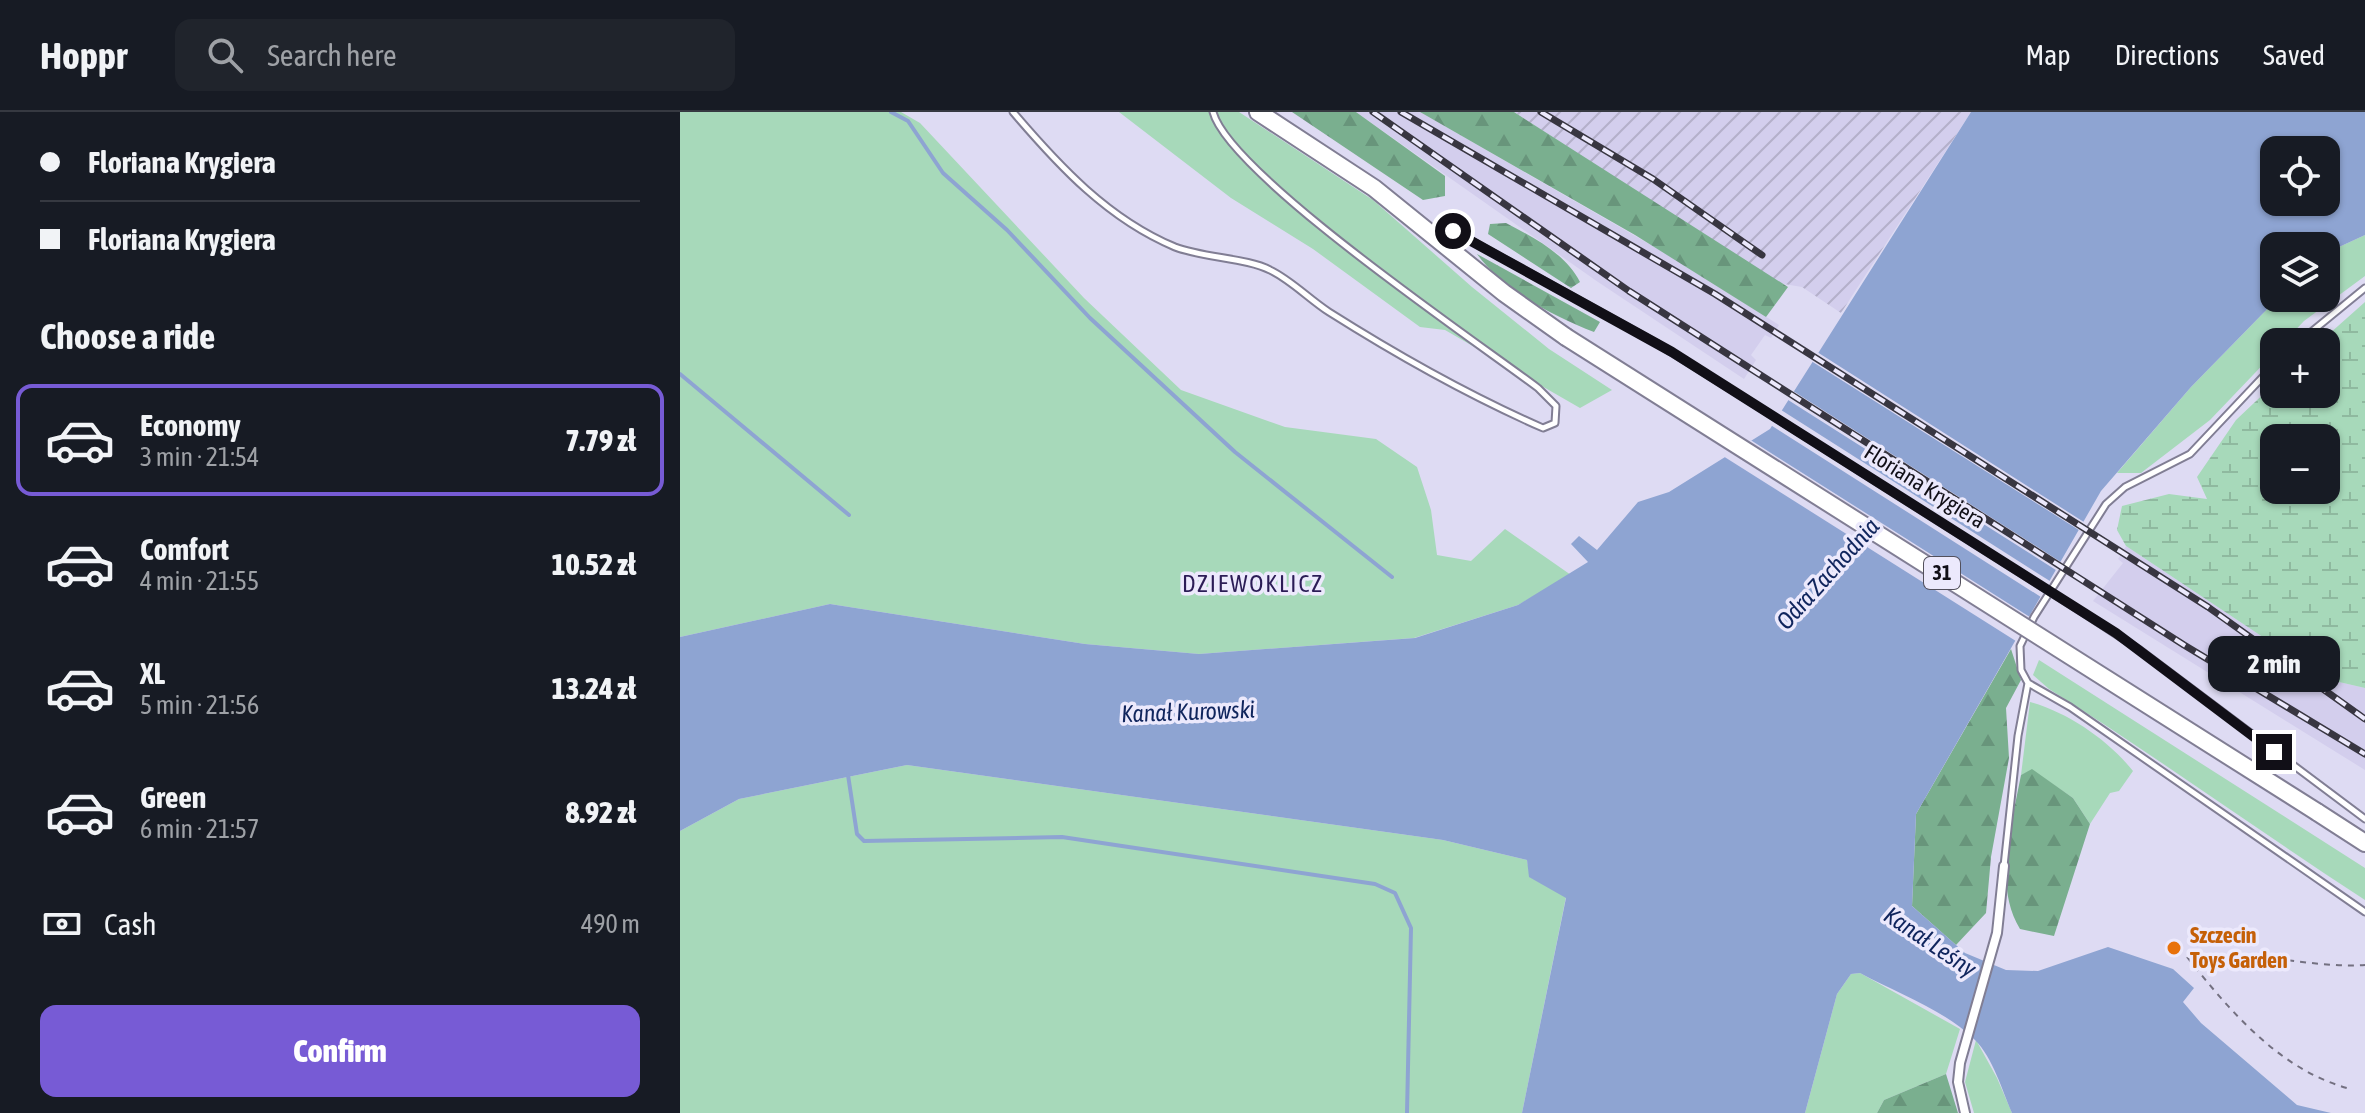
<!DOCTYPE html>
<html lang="en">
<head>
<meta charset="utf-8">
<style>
	:root { --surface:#171b24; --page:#20242c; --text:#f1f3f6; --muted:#9ea1a6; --line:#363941; --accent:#775bd5 }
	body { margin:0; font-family:"Asap Condensed",sans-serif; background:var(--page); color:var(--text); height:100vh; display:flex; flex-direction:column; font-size:30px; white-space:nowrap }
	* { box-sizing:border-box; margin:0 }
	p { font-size:26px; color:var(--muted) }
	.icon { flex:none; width:44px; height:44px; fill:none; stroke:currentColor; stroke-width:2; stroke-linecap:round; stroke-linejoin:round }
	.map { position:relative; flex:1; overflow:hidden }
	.panel { display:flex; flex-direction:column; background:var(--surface); width:680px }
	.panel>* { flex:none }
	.top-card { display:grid; align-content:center; height:176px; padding:0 40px; background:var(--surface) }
	.tools { position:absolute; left:1580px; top:24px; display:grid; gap:16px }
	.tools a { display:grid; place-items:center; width:80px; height:80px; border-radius:16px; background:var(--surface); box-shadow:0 2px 6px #0004; font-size:40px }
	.end { position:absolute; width:36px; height:36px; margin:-18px; border:10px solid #110f17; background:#fff; box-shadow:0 0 0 4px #fff }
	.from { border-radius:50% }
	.bubble { position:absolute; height:56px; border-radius:16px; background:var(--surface); box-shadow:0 2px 6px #0004; font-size:26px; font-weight:800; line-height:56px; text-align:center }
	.top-card b { display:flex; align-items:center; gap:28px; height:76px; font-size:30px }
	.top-card b+b { border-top:2px solid var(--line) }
	.top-card i { width:20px; height:20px; background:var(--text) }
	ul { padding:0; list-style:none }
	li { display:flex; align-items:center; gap:24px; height:112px; margin:0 16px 12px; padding:0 24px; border:4px solid transparent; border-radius:16px }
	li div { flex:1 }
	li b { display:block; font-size:30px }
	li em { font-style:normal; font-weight:800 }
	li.selected { border-color:var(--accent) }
	li>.icon { width:72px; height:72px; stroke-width:1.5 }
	h2 { padding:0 40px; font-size:36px; line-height:96px }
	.pay { display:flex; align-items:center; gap:20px; height:88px; padding:0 40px; font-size:30px }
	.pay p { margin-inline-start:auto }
	.primary-button { display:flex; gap:16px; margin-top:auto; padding:16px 40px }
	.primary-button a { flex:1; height:92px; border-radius:16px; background:var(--accent); color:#fff; font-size:32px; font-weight:800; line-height:92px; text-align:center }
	header { display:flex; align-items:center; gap:48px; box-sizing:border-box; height:112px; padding:0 40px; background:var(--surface); border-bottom:2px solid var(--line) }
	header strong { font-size:38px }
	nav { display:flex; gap:44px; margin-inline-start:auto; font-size:28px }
	.search { width:560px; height:72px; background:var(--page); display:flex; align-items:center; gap:20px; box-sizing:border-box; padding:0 28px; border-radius:16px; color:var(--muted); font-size:30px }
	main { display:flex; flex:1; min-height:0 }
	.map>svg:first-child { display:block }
</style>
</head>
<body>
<header>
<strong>Hoppr</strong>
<div class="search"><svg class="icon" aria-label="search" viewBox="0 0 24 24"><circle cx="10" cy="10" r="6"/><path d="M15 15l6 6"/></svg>Search here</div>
<nav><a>Map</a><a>Directions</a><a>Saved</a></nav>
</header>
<main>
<section class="panel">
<div class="top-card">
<b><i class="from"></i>Floriana Krygiera</b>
<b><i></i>Floriana Krygiera</b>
</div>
<h2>Choose a ride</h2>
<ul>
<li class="selected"><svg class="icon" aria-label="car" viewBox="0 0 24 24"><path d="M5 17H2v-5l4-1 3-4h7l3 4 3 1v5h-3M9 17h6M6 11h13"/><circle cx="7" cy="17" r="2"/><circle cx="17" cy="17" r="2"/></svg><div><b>Economy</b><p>3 min · 21:54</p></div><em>7.79 zł</em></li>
<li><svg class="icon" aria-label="car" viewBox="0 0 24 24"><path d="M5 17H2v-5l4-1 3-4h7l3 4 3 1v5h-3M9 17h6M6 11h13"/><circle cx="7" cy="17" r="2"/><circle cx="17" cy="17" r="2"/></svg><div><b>Comfort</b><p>4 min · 21:55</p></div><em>10.52 zł</em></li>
<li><svg class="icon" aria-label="car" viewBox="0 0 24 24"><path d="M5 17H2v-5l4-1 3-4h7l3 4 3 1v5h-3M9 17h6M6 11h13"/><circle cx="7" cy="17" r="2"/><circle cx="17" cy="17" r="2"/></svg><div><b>XL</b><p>5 min · 21:56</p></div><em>13.24 zł</em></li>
<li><svg class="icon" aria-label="car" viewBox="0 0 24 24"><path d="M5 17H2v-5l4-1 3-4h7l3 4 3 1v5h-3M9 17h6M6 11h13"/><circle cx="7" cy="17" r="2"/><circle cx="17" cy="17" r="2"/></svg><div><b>Green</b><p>6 min · 21:57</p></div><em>8.92 zł</em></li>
</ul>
<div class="pay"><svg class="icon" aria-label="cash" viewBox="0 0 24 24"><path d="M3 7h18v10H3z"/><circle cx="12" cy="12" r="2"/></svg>Cash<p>490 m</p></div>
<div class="primary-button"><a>Confirm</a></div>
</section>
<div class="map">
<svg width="1685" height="1001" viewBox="0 0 1685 1001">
	<defs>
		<pattern id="industrial-furrows" width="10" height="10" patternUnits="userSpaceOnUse" patternTransform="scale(2)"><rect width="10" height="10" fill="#d3ceed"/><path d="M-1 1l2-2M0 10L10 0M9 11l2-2" fill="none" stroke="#b4b0ca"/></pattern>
		<pattern id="forest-firs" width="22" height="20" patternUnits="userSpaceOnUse" patternTransform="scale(2)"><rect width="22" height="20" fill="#7aaf8f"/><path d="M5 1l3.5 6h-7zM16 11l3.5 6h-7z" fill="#68957b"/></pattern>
		<pattern id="wetland-marsh" width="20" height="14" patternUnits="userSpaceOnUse" patternTransform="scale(2)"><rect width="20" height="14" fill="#a7d9ba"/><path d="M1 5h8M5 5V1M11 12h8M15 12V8" fill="none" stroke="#8fb99f"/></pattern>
	</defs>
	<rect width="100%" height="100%" fill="#dedbf3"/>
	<path fill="url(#industrial-furrows)" d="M834 0H1291L1161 201 1122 175 1098 171Z"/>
	<path fill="#d3ceed" d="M676 0H740L990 144 1099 213 1091 226 1085 223 1071 243 1076 248 1064 267 918 170Z
		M1446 434 1646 567 1685 576V658L1413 489 1443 451 1438 447Z"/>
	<path fill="#a7d9ba" d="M0 0H221L240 11 404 186 501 278 605 315 696 327 737 355 751 398 757 443 791 449 825 417 891 463 838 493 734 526 519 542 405 532 150 492 0 525Z
		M439 0H559L693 88 792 175 869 237 932 278 900 296 765 218 740 215 633 137 551 86Z
		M1685 123V164L1624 209 1604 230H1594V241L1530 308 1461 361H1437L1511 275 1598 186H1646V141Z
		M1359 548 1685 756V788C1579 719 1477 645 1369 577L1353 563Z
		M1350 590C1389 601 1428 628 1453 659L1439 679 1430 681 1410 712 1393 686 1352 658 1341 663Z
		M227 653 763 728 847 748 850 765 886 785 842 1001H0V719L59 687Z
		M1180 861 1280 917 1266 962 1204 988 1197 1001H1125L1157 882 1171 862Z
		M1296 928 1317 966 1332 1001H1294L1285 970Z"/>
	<path fill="url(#forest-firs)" d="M612 0H676L765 64V84L743 88Z
		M740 0H834L1108 175 1086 205 955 123Z
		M826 111C853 125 886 142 900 170L891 176 808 122 810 112Z
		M797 142 920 210 914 220C874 205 823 178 797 142Z
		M1331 537 1341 568 1326 596 1329 646 1311 745 1306 801 1276 833 1232 794 1236 702Z
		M1352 657 1393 686 1410 712 1374 824 1340 817C1313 774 1332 711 1341 663Z
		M1266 962 1278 1001H1197L1204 988Z"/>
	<path fill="url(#wetland-marsh)" fill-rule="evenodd" d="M1685 190V576L1646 567 1446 434 1437 418 1442 394 1489 382 1527 387 1517 365 1556 308 1594 272V282H1646V230H1640ZM1646 326V378H1594V326Z"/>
	<path fill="#8ea4d2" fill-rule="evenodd" d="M1291 0H1685V123L1646 141V134H1594V186H1598L1511 275 1421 379 1236 702 1232 794 1285 841 1326 858 1358 859 1428 835 1493 857 1514 876 1503 890 1521 911 1617 993 1651 1001H1332C1322 978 1313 946 1295 928 1265 898 1217 881 1180 861L1171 862 1157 882 1125 1001H842L886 786 849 765 847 748 763 728 227 653 59 687 0 719V525L150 492 405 532 519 542 735 526 838 493 908 450 891 432 899 424 917 438 958 390 989 380 1090 317ZM1594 38H1646V90H1594Z"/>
	<path fill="#dedbf3" d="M1134 238 1407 412 1402 420 1128 247Z
		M1110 277 1384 452 1379 460 1105 286Z
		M1098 296 1373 471 1364 487 1089 312Z
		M1069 327 1353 507 1339 531 1043 344Z"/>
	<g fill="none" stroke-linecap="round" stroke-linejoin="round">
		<path stroke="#8ea4d2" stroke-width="4" d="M211 0 228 9 263 61 327 118 410 206 555 340 712 465
			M0 262 169 403
			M168 663 177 722 184 729 382 725 695 772 715 781 731 816 727 1001"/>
		<g stroke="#817e94" stroke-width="9">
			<path id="service" d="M333 0C379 54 428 107 495 135 524 146 567 146 590 158 611 168 629 187 649 200 717 243 790 284 863 316L875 311 876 294 858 276C797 230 549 62 533 0
				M759 111 978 232 1055 280
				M1619 230 1685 176
				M1594 253 1510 342 1445 375 1426 392 1354 505 1340 534 1341 558 1348 571 1390 595 1685 800
				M1405 502 1460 538 1685 707
				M1324 754 1338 624 1348 571"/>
		</g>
		<g stroke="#817e94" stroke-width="12">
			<path id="pedestrian" d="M1285 1001 1278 970 1280 951 1317 821 1324 754"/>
		</g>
		<g stroke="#817e94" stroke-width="20">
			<path id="primary" d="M578 0 694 76 824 181 886 225
				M1637 700 1685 731"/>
		</g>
		<path stroke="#737080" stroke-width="2" stroke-dasharray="6 6" stroke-linecap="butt" d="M1507 845C1550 899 1599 957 1667 976
			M1513 852C1571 834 1626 857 1685 853"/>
		<use href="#service" stroke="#fff" stroke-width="5"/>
		<use href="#pedestrian" stroke="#fff" stroke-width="8"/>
		<use href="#primary" stroke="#fff" stroke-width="16"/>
		<g stroke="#383641" stroke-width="7">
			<path id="rail" d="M693 0 949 179 1504 533 1685 642
				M721 0 1035 182 1528 495 1685 607
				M861 0 973 67 1082 143"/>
		</g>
		<use href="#rail" stroke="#ece9fc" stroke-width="4" stroke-dasharray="12" stroke-linecap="butt"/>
		<g stroke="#817e94" stroke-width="9" stroke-linecap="butt">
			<path id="service-bridge" d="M1055 280 1405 502"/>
		</g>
		<g stroke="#817e94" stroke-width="20" stroke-linecap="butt">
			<path id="primary-bridge" d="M886 225 1637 700"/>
		</g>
		<use href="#service-bridge" stroke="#fff" stroke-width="5"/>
		<use href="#primary-bridge" stroke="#fff" stroke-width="16"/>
	</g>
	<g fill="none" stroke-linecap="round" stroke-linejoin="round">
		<path stroke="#110f17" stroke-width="10" d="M773 119 992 240 1436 521 1594 640"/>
	</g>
	<circle fill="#e8710a" stroke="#ece9fc" stroke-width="3" cx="1494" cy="836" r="8"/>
	<g text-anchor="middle" stroke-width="7" stroke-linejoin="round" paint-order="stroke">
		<rect fill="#ece9fc" stroke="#53505c" stroke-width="2" x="1244" y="445" width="36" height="32" rx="6"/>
		<g font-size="20" font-weight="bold" fill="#110f17">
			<text x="1262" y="468">31</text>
		</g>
		<g font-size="22" fill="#110f17" stroke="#ece9fc">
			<text transform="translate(1245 374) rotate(32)" y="8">Floriana Krygiera</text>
		</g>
		<g font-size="22" font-weight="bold" fill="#c56008" stroke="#ece9fc" text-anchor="start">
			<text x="1510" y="831">Szczecin<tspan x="1510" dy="25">Toys Garden</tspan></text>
		</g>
		<g font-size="24" font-style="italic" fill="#10255d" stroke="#ece9fc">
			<text transform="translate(1148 462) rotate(-48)" y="8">Odra Zachodnia</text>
			<text transform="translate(508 600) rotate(-2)" y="8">Kanał Kurowski</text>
			<text transform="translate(1250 830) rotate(34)" y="8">Kanał Leśny</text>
		</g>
		<g font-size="24" letter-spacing="2" fill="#2b1c56" stroke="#ece9fc">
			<text x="573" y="480">DZIEWOKLICZ</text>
		</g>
	</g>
</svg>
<div class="tools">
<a><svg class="icon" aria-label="locate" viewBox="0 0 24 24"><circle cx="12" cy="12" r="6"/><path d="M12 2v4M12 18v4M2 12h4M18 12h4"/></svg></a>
<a><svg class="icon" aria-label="layers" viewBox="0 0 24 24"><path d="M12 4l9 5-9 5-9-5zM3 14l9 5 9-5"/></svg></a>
<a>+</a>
<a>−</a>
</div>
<i class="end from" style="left:773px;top:119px"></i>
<i class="end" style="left:1594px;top:640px"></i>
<div class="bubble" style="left:1528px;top:524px;width:132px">2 min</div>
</div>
</main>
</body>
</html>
